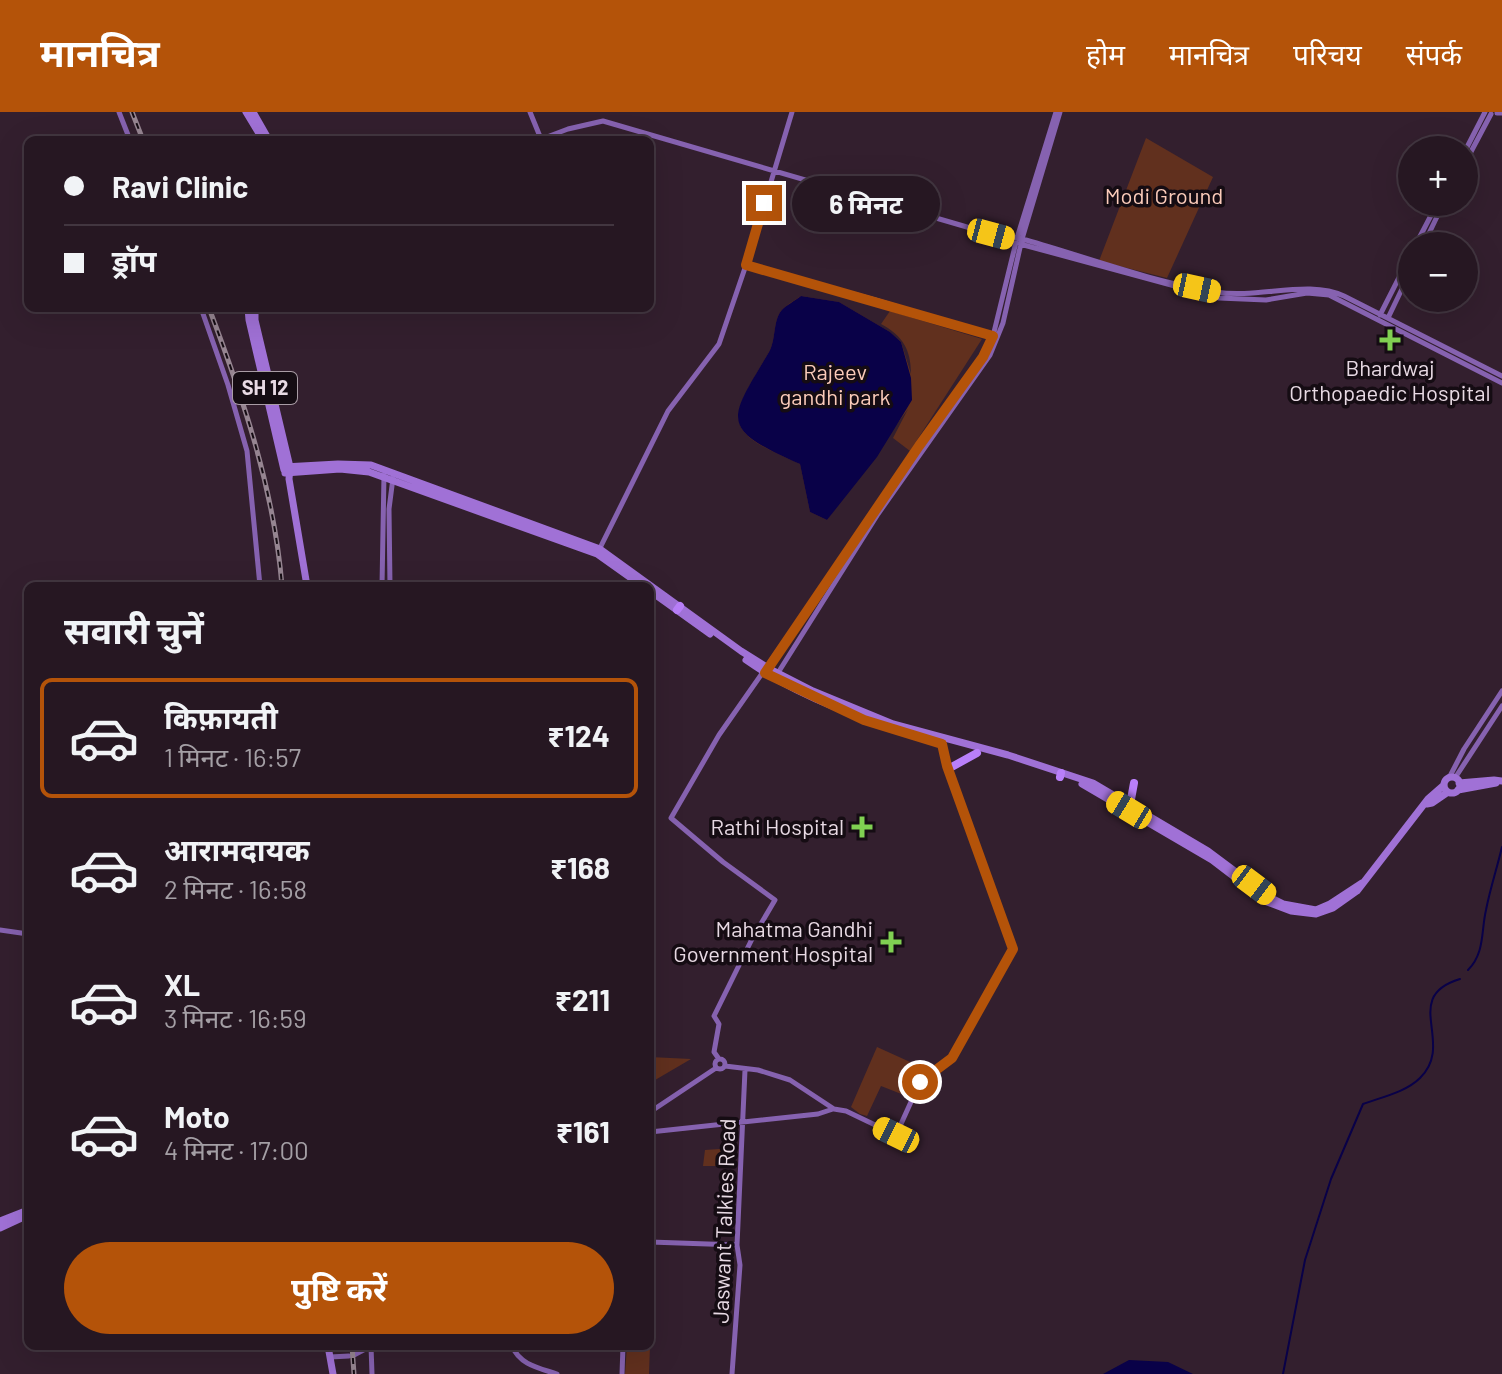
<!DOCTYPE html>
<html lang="hi">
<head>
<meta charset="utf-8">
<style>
	:root { --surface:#261722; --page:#32242f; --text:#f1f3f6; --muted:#a49fa5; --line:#423640; --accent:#b45309 }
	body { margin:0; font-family:Barlow,"Noto Sans Devanagari",sans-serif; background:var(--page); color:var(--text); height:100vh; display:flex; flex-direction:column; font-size:30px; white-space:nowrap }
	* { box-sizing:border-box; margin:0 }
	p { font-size:26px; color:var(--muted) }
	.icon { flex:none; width:44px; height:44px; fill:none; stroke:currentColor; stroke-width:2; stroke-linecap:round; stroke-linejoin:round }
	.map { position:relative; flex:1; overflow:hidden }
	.panel { position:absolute; left:24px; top:470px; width:630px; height:768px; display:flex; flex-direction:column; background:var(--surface); border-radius:12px; box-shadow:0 8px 32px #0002,0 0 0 2px var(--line) }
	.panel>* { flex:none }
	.hud { position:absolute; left:24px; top:24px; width:630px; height:176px; border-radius:12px; box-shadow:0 8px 32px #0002,0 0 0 2px var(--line); display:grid; align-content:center; height:176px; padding:0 40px; background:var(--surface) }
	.fabs { position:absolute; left:1398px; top:24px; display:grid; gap:16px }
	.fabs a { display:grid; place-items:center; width:80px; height:80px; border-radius:50%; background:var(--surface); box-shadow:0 8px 32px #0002,0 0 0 2px var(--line); font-size:40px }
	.end { position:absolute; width:36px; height:36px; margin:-18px; border:10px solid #b45309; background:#fff; box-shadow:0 0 0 4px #fff }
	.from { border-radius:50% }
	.bubble { position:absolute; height:56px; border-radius:28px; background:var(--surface); box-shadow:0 8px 32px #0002,0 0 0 2px var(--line); font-size:26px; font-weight:700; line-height:56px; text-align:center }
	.car { position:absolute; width:24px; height:48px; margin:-24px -12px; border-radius:10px; box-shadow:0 0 6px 2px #0007; background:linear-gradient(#f5c518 24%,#345 0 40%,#f5c518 0 76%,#345 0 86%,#f5c518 0) }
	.hud b { display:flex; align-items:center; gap:28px; height:76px; font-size:30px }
	.hud b+b { border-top:2px solid var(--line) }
	.hud i { width:20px; height:20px; background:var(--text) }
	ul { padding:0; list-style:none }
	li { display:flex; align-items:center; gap:24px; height:120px; margin:0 16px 12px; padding:0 24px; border:4px solid transparent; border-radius:12px }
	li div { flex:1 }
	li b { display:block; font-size:30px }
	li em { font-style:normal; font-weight:700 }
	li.selected { border-color:var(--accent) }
	li>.icon { width:72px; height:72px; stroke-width:1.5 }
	h2 { padding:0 40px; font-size:36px; line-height:96px }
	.cta { display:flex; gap:16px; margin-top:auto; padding:16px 40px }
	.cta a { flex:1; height:92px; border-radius:48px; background:var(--accent); color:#fff; font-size:32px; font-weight:700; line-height:92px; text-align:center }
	header { display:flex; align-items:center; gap:48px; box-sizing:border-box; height:112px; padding:0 40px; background:var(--accent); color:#fff }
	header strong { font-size:38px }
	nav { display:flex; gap:44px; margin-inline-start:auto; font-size:28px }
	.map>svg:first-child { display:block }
</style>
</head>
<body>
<header>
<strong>मानचित्र</strong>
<nav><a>होम</a><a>मानचित्र</a><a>परिचय</a><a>संपर्क</a></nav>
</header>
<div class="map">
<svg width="1502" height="1262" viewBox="0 0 1502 1262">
	<rect width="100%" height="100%" fill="#331f2e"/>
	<path fill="#61301e" d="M1146 26 1213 65 1167 166 1099 149Z
		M801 184 839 190 890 220 901 230 911 262C911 238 903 224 881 212L890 199 982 227 910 339 893 326 908 297 827 408 810 400 800 352C718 317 729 309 769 240 776 228 773 209 781 199 786 193 795 188 801 184Z
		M877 935 919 954 909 985 881 974 867 1004 860 1002 851 995Z
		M650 945 691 947 650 971Z
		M734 1036 735 1054H703L705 1038Z
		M627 1234H650L649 1262H625Z"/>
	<path fill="#090148" d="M801 184 839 190 890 220 901 230 911 266 912 288 901 306 877 345 827 408 810 400 800 352C718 316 728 309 769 240 776 228 773 209 781 199 786 193 795 189 801 184Z
		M1129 1248 1168 1250 1193 1262H1103Z"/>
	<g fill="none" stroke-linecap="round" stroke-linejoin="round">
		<path stroke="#090148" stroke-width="2" d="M1468 858C1485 841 1481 819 1486 798 1490 777 1497 756 1502 735
			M1283 1262 1305 1148 1331 1067 1363 992C1382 985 1406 980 1420 966 1456 931 1400 885 1460 867"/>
		<path stroke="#8662b0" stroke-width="5" d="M119 0 130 28
			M530 0 541 27
			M792 0 746 153 875 188 993 224
			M1497 1H1502
			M539 28 568 17 603 9 991 122C1003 125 1015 125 1026 128 1089 146 1152 170 1216 180 1259 187 1308 167 1344 184L1502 264
			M1464 41 1485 0
			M1464 53 1491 2
			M1020 132 1219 186 1266 188 1307 181 1329 183 1502 271
			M1415 134 1438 90
			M1423 134 1444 90
			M201 196 228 273 247 339 260 474
			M1380 203 1412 140
			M1388 206 1412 156
			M599 438 668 299 719 232 746 153
			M382 474 384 363
			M390 474 389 397 393 366
			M776 564 878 402 990 243 1003 211 1022 127 1060 0
			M1449 666 1464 637 1502 579
			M1455 666 1502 594
			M0 818 28 822
			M719 947 714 940 719 912 714 904 752 827 775 788 723 750 671 706 719 623 983 245 994 220 1017 126 1056 0
			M715 952a5 5 0 1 1 10 0a5 5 0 1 1-10 0Z
			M725 954 758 958 790 968 834 997 846 999 896 1023 920 970 952 946 1013 837 947 654 940 627
			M650 1000 716 956
			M650 1020 818 1002 833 997
			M650 1130 737 1133
			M371 1234 372 1262
			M512 1234C520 1253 539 1256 557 1262
			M354 1243 371 1234
			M330 1245 349 1244
			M622 1262 623 1234
			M732 1262 740 1153 737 1133 745 958"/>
		<path stroke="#a071d6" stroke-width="7" d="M246 0 263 28
			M253 0 269 28
			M248 196 249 208 284 358
			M255 196V208L290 355 289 367 307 474
			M284 355 338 352 371 353 600 437 741 539 768 556 813 579 893 612 1008 643 1093 671 1208 739 1271 786 1283 792 1316 798 1330 792 1362 771
			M285 361 340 357 369 360 597 442 642 474
			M650 479 710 522
			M746 548C800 586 866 608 928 628
			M1444 673a8 8 0 1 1 16 0a8 8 0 1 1-16 0Z
			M1459 671 1494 668 1502 669
			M1082 672 1212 748 1267 790 1291 799 1316 802 1333 796 1357 779 1428 687 1444 673
			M1458 678 1496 671
			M1427 692 1432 691 1448 680
			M0 1109 28 1098
			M0 1116 28 1103
			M328 1234 333 1262"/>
		<path stroke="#b97ff9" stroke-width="8" d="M677 498 680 494
			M948 657 977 641
			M1060 665 1061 661
			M1129 698 1134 671"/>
		<g stroke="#968591" stroke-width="5">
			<path id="rail" d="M132 0 143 28
				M209 196C243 286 274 377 282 474
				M352 1234 354 1262"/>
		</g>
		<use href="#rail" stroke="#150c13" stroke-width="2" stroke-dasharray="6" stroke-linecap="butt"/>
	</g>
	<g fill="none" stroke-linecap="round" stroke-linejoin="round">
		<path stroke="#b45309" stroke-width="10" d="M764 91 746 153 993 224 983 245 919 334 765 561 864 608 942 632 947 654 1013 837 952 946 920 970"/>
	</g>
	<g fill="#80d052" stroke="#150c13" stroke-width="3">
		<path d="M1386 216h8v8h8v8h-8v8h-8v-8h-8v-8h8z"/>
		<path d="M858 703h8v8h8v8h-8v8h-8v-8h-8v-8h8z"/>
		<path d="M887 818h8v8h8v8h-8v8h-8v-8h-8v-8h8z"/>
	</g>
	<g text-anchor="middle" stroke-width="7" stroke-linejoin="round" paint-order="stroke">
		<rect fill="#150c13" stroke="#a99ca5" stroke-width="2" x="233" y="260" width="64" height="32" rx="6"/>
		<g font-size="20" font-weight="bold" fill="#e8dae4">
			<text x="265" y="283">SH 12</text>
		</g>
		<g font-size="22" fill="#fbcbba" stroke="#150c13">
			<text x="1164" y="92">Modi Ground</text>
			<text x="835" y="268">Rajeev<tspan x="835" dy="25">gandhi park</tspan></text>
		</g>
		<g font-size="22" fill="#e8dae4" stroke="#150c13" text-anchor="end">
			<text x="1390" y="264" text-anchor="middle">Bhardwaj<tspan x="1390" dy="25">Orthopaedic Hospital</tspan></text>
			<text x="844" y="723">Rathi Hospital</text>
			<text x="873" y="825">Mahatma Gandhi<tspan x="873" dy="25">Government Hospital</tspan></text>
		</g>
		<g font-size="22" fill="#e8dae4" stroke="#150c13">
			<text transform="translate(724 1109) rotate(-88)" y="8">Jaswant Talkies Road</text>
		</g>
	</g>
</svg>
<div class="fabs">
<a>+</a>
<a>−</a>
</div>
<i class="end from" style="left:920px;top:970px"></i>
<i class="end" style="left:764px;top:91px"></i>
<div class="bubble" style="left:792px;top:64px;width:148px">6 मिनट</div>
<i class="car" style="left:991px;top:122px;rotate:105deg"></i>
<i class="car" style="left:1197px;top:176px;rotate:102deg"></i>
<i class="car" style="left:1129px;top:698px;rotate:301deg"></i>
<i class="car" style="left:1254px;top:773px;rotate:127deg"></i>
<i class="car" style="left:896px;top:1023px;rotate:296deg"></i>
<div class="hud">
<b><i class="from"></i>Ravi Clinic</b>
<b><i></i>ड्रॉप</b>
</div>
<section class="panel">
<h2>सवारी चुनें</h2>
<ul>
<li class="selected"><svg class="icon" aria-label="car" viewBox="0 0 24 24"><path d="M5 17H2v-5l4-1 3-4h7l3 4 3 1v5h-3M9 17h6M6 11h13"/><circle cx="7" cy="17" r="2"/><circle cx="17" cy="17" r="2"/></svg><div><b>किफ़ायती</b><p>1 मिनट · 16:57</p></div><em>₹124</em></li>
<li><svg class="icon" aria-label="car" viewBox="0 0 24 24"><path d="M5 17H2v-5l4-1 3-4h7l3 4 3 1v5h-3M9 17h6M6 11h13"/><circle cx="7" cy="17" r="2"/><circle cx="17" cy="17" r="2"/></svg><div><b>आरामदायक</b><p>2 मिनट · 16:58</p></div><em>₹168</em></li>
<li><svg class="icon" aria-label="car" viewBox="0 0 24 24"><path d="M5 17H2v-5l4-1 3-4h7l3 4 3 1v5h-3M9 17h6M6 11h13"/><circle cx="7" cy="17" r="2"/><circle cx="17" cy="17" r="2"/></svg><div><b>XL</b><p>3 मिनट · 16:59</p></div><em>₹211</em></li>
<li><svg class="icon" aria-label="car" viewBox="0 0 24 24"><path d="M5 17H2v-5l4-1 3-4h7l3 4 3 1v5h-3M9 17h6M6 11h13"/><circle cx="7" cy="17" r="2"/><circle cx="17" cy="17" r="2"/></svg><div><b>Moto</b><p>4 मिनट · 17:00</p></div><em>₹161</em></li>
</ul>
<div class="cta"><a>पुष्टि करें</a></div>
</section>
</div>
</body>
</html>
